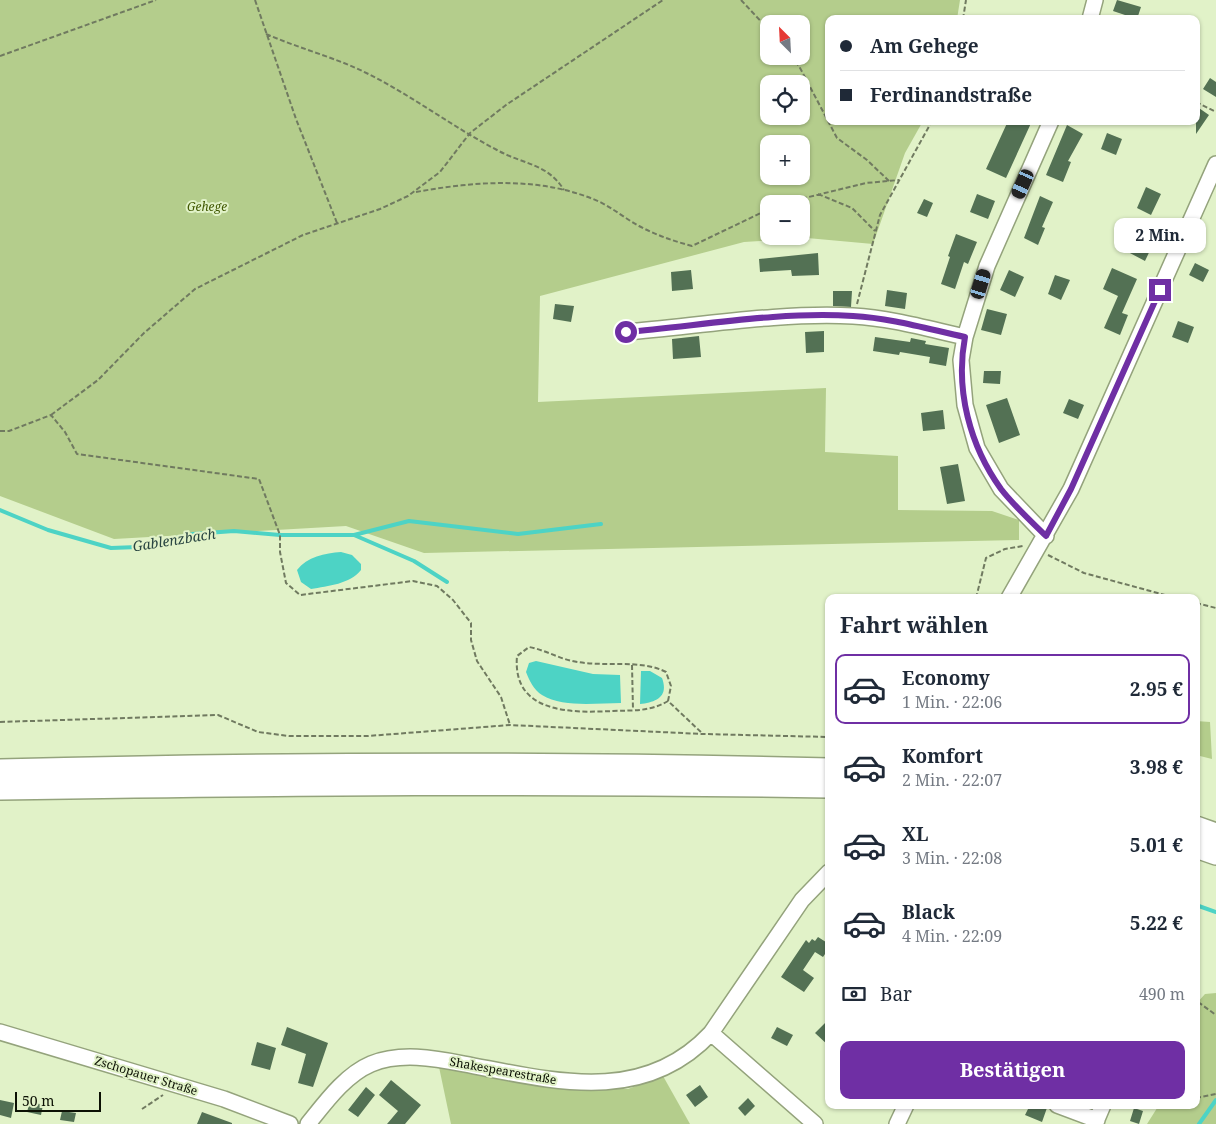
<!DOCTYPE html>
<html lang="de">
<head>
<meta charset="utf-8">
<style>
	:root { --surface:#fff; --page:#f2f2f3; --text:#1f2937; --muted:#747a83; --line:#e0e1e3; --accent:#6f2fa4 }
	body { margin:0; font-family:"Noto Serif",serif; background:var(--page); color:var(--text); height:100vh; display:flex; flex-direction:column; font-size:19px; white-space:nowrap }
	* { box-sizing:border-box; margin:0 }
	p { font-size:16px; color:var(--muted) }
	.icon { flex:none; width:28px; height:28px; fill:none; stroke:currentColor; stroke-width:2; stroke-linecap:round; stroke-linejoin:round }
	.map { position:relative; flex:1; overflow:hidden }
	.sheet { position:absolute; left:825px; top:594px; width:375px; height:515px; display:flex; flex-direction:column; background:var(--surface); border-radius:10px; box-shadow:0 1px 4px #0004 }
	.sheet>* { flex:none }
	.guide { position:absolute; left:825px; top:15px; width:375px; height:110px; border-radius:10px; box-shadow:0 1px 4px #0004; display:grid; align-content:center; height:110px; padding:0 15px; background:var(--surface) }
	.needle { width:32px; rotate:336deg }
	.tools { position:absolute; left:760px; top:15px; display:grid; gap:10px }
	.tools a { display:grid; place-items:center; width:50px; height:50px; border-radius:10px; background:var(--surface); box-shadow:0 1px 4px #0004; font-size:25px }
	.scale { position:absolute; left:15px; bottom:12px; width:86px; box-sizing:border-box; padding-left:5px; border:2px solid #0c1104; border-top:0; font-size:14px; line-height:18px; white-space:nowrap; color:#0c1104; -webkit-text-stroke:4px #e1f2c8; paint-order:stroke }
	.end { position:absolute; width:22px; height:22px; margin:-11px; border:6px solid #6f2fa4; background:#fff; box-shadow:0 0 0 2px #fff }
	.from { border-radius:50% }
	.bubble { position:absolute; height:35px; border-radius:10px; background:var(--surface); box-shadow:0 1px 4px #0004; font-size:16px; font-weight:700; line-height:35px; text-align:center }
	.car { position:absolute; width:15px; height:30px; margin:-15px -8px; border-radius:6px; box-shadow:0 0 4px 1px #0007; background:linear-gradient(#222 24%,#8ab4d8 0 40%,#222 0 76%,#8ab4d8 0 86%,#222 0) }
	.guide b { display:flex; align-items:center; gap:18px; height:48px; font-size:19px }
	.guide b+b { border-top:1px solid var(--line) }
	.guide i { width:12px; height:12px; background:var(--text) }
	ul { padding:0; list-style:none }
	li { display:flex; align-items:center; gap:15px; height:70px; margin:0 10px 8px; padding:0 5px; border:2px solid transparent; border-radius:10px }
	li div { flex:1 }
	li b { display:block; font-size:19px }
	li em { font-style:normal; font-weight:700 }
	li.active { border-color:var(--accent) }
	li>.icon { width:45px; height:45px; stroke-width:1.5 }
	h2 { padding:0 15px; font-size:22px; line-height:60px }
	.pay { display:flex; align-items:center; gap:12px; height:55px; padding:0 15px; font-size:19px }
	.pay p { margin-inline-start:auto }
	.action { display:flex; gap:10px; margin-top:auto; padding:10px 15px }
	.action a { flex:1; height:58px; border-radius:10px; background:var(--accent); color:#fff; font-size:20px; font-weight:700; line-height:58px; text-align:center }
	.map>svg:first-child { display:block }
</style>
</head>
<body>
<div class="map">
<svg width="1216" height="1124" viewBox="0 0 1216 1124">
	<rect width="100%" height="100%" fill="#e1f2c8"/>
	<path fill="#b4cd8c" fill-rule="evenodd" d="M0 0H960L957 19H829V121H923L905 153 873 244 807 238 744 242 540 296 538 402 826 388 825 452 898 456V510L992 511 1019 520V540L424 553 346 526 114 539 0 496ZM769 24H801V56H769ZM769 84H801V116H769ZM769 144H801V176H769ZM769 204H801V236H769Z
		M1196 721 1210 722 1212 759 1196 755Z
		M1216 993V1124H1147L1159 1105H1196V1004L1205 994Z
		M439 1067 576 1089H628L663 1076 690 1124H451Z"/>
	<path fill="#4dd3c5" d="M341 552 352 555 361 564V570C350 584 328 586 311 589L301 582 297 570C307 557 325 553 341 552Z
		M536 661 593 674 620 675 621 703C597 703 563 708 542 695 534 690 529 680 526 672L529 663Z
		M641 671H650L662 678C669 697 656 702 640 704Z"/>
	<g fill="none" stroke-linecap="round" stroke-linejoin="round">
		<path stroke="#4dd3c5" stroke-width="4" d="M0 510 48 530 111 548 138 547 193 534 234 531 280 535H354L409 521 518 534 601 524
			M354 535 414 561 447 582
			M1196 905 1216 912
			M1199 1124 1216 1100"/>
	</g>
	<path fill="#537154" d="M1117 0 1141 7 1137 19 1113 11Z
		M1210 78 1216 82V97L1203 89Z
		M1196 106 1209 115 1196 134Z
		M1008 121H1032L1006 178 986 169Z
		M1067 125 1083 134 1068 161 1071 162 1063 182 1046 175Z
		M1107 133 1122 139 1116 155 1101 149Z
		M1146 187 1161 194 1151 215 1137 208Z
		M977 194 995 201 988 219 970 212Z
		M1040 196 1053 202 1042 227 1045 228 1038 245 1024 238Z
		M924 199 933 203 927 217 917 213Z
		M956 234 977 242 968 264 964 262 955 289 941 284 950 257 948 256Z
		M1137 236 1153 244 1145 261 1128 252Z
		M818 253 819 275 792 276 791 270 760 272 759 259Z
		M1195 263 1209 270 1203 282 1189 275Z
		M1112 268 1137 279 1122 313 1128 315 1120 335 1104 328 1118 296 1103 289Z
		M691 270 693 289 672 291 671 272Z
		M1009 270 1024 277 1015 297 1000 290Z
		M1055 275 1070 280 1061 300 1048 294Z
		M887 290 907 293 905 309 885 306Z
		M833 291H852L851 307 833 306Z
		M555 304 574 306 571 322 553 319Z
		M987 309 1007 314 1001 335 981 330Z
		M1178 321 1194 327 1188 343 1172 337Z
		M824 331V352L806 353 805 332Z
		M699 336 701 357 673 359 672 339Z
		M875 337 910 342 911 338 926 341 925 344 949 348 946 366 929 363 930 357 900 352 899 355 873 351Z
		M984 371H1001L1000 384 983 383Z
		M1007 398 1020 435 999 443 986 405Z
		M1069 399 1084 405 1078 419 1063 413Z
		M943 410 945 429 923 431 921 413Z
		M958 464 965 501 947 504 940 467Z
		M818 937 829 944V948L823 957 815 952 803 970 814 978 804 992 781 977 806 940 809 943 812 939 815 941Z
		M829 1019V1046L815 1033Z
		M287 1027 328 1043 313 1087 298 1083 306 1054 281 1045Z
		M777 1027 793 1035 787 1046 771 1038Z
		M257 1042 276 1048 270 1070 251 1065Z
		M391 1080 421 1105 405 1124H387L398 1111 379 1095Z
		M700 1085 708 1097 695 1107 686 1095Z
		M366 1087 375 1095 358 1117 348 1110Z
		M748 1098 755 1106 745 1116 738 1108Z
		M0 1100 14 1103 11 1118 0 1115Z
		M30 1101 43 1105 41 1115 27 1112Z
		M1030 1105H1048L1042 1122 1025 1115Z
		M1134 1108 1143 1111 1139 1124 1130 1121Z
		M62 1111 76 1113 74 1122 60 1120Z
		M202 1112 232 1123V1124H197Z"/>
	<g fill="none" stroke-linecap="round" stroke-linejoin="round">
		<g stroke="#94a37c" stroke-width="18">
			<path id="minor" d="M1090 19 1095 0
				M626 332C698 326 782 312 853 316 891 318 929 329 965 337
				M1046 536 1001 489 977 448 965 405 961 360 965 337 987 266 1051 121
				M1009 598 1071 489 1216 164
				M0 1032 224 1099 290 1124
				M711 1033 815 1124
				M1057 1105 1097 1120
				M308 1124C325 1103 345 1075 371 1064 400 1052 434 1058 464 1064 550 1080 642 1107 711 1033L802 900 829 872
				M897 1124 906 1105
				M1095 1124 1103 1105"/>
		</g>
		<g stroke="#94a37c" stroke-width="24">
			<path id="highway" d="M0 770C276 763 553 762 829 769
				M0 789C276 785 552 782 829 787
				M1196 827 1216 834
				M1196 847 1216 854"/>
		</g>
		<path stroke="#707a60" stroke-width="2" stroke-dasharray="5 2.5" stroke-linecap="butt" d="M255 0 296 119 337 223
			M741 0 769 30
			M963 19 966 0
			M266 34C294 46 322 54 349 65 401 87 447 124 497 150 524 165 547 163 564 190
			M0 56 156 0
			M790 56 799 66 837 138 867 160 889 181
			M1196 102 1216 112
			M416 192C477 181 542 176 600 202 614 209 626 219 639 226 656 235 673 241 692 246L769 209
			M818 194 852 208 875 231
			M780 204 866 183 899 180
			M857 304 880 215 932 121
			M51 415 98 380 144 333 195 289 303 235 380 209 408 196 440 172 470 133 506 105 663 0
			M0 431H9L51 415 65 432 77 454 259 479 280 535V552L286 583 300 595 413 581 437 586 453 600 471 623V640L477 661 501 697 510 725
			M1048 555 1084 573 1176 598
			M976 598 986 558 1005 549 1023 546
			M1196 603 1216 608
			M632 665 633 710
			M668 701 671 686 666 672C641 659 606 667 578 662 561 660 546 650 529 647L517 656C512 714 572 713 613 711 634 710 649 712 668 701L703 734
			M0 722 218 715 258 732 289 736H368L510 725 703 734 829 737
			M1198 1002 1216 1015
			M1196 1098 1216 1094
			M142 1109 163 1095"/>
		<use href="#minor" stroke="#fff" stroke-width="15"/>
		<use href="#highway" stroke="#fff" stroke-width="21"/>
	</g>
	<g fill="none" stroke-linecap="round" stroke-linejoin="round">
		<path stroke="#6f2fa4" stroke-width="6" d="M626 332C698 326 780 311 853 316 891 318 928 329 965 337 955 390 970 446 1001 489 1014 506 1031 521 1046 536L1071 489 1160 290"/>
	</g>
	<g text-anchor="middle" stroke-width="4" stroke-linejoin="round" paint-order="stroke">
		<g font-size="12" font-style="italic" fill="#415802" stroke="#e1f2c8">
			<text x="207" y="211">Gehege</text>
		</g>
		<g font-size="12" fill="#0c1104" stroke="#e1f2c8">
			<text transform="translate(503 1071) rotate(10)" y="4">Shakespearestraße</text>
			<text transform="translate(146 1076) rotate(17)" y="4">Zschopauer Straße</text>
		</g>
		<g font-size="14" font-style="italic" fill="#2a4642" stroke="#e1f2c8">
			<text transform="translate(174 540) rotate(-9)" y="5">Gablenzbach</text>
		</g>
	</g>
</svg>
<div class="tools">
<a><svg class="needle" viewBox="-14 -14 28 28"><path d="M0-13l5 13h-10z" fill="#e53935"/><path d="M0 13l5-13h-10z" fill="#747a83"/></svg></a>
<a><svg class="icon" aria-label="locate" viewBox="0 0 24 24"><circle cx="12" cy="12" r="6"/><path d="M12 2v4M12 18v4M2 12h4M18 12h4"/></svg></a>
<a>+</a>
<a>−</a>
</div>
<div class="scale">50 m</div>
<i class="end from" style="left:626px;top:332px"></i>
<i class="end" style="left:1160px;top:290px"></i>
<div class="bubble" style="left:1114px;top:218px;width:92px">2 Min.</div>
<i class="car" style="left:1023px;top:184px;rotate:204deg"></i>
<i class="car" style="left:981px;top:284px;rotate:17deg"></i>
<div class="guide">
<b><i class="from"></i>Am Gehege</b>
<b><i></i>Ferdinandstraße</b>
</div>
<section class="sheet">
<h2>Fahrt wählen</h2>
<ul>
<li class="active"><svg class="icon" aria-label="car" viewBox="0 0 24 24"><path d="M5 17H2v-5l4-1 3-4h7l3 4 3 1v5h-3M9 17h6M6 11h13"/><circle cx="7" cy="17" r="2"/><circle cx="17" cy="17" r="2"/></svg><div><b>Economy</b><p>1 Min. · 22:06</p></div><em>2.95 €</em></li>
<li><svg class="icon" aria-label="car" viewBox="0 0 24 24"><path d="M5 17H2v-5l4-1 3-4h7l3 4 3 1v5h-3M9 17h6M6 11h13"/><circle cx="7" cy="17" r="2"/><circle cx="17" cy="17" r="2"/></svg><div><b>Komfort</b><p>2 Min. · 22:07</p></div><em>3.98 €</em></li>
<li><svg class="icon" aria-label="car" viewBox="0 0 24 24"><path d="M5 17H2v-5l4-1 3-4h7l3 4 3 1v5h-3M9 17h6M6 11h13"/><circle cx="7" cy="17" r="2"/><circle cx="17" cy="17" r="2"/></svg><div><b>XL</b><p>3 Min. · 22:08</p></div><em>5.01 €</em></li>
<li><svg class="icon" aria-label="car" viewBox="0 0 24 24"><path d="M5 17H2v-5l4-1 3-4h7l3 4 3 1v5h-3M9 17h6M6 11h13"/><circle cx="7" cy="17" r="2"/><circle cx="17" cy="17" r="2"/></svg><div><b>Black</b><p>4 Min. · 22:09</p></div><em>5.22 €</em></li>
</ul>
<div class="pay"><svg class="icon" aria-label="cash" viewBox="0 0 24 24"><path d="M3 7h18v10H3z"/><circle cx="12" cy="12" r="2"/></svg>Bar<p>490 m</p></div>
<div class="action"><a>Bestätigen</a></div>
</section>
</div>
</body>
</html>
